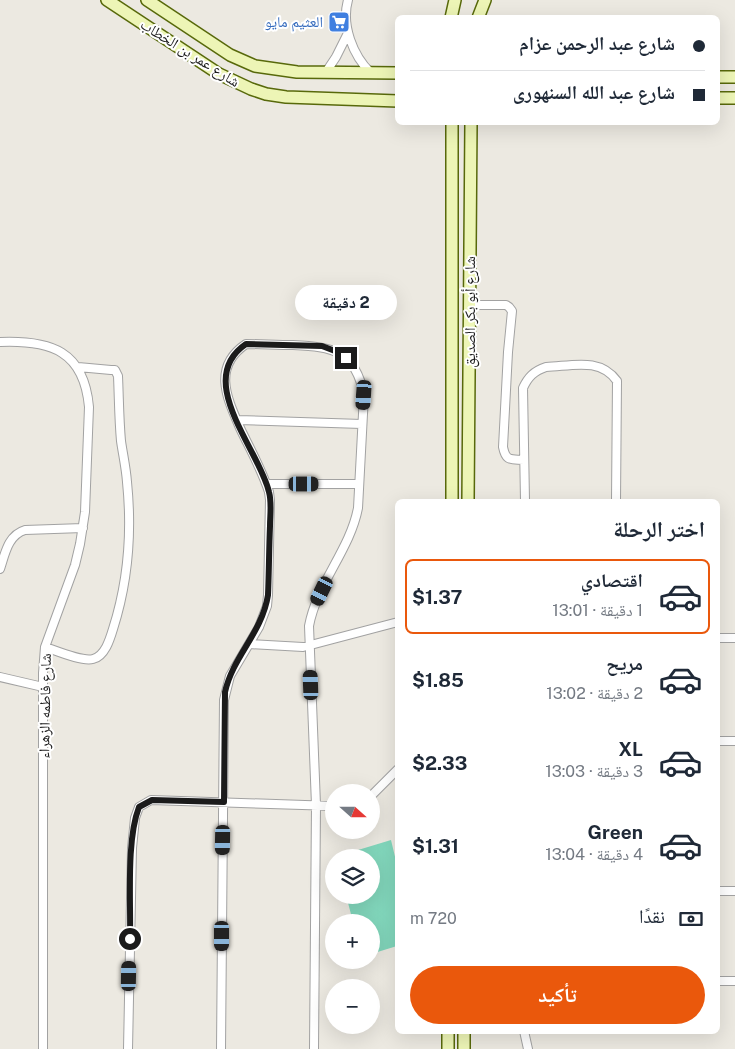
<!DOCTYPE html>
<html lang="ar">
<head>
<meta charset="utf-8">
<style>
	:root { --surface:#fff; --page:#f6f6f7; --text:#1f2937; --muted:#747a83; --line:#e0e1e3; --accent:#ea580c }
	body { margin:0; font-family:"Public Sans","Noto Naskh Arabic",sans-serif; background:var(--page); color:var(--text); direction:rtl; height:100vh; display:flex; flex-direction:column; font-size:19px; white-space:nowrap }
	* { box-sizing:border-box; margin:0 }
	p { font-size:16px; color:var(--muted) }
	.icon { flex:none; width:28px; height:28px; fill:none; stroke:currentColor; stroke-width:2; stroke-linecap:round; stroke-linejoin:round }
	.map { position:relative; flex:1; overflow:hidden; direction:ltr }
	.details { position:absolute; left:395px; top:499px; width:325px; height:535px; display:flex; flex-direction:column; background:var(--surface); border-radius:8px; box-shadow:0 5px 20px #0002; direction:rtl }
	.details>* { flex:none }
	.banner { position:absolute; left:395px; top:15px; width:325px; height:110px; border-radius:8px; box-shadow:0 5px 20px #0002; direction:rtl; display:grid; align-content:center; height:110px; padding:0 15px; background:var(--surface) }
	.needle { width:32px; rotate:111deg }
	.buttons { position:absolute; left:325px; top:784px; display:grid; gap:10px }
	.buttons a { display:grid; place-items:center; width:55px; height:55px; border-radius:50%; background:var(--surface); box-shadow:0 5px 20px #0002; font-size:25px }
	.end { position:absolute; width:22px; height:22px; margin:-11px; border:6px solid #1b1b1b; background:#fff; box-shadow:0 0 0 2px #fff }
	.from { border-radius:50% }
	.bubble { position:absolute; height:35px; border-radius:18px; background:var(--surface); box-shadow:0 5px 20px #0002; font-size:16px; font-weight:700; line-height:35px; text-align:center; direction:rtl }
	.car { position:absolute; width:15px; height:30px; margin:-15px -8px; border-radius:6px; box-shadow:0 0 4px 1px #0007; background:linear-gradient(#222 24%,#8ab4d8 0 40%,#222 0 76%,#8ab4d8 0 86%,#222 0) }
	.banner b { display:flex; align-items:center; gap:18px; height:48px; font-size:19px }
	.banner b+b { border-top:1px solid var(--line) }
	.banner i { width:12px; height:12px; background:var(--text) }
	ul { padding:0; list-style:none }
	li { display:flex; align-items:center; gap:15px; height:75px; margin:0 10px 8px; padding:0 5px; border:2px solid transparent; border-radius:8px }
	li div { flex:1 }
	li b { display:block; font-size:19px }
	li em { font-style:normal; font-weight:700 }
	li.selected { border-color:var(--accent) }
	li>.icon { width:45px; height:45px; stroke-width:1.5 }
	h2 { padding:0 15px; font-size:22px; line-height:60px }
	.pay { display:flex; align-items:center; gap:12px; height:55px; padding:0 15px; font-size:19px }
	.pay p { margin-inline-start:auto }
	.button { display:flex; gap:10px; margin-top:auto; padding:10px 15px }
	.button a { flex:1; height:58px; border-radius:30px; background:var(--accent); color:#fff; font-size:20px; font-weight:700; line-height:58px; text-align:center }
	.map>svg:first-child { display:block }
</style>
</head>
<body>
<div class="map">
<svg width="735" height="1049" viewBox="0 0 735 1049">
	<rect width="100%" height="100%" fill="#ece9e1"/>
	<path fill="#82d7bc" d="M391 840 397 865V946L371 954V922H353L346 895H371V858L335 857Z"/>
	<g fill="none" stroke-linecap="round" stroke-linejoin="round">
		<g stroke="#a2a2a2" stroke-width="10">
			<path id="street" d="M348 0C341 25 353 56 371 73
				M326 72 336 57 348 33
				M470 305H506L509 307 512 311 508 352 503 447C506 462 511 459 524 460
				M0 342C51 340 84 351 89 407L85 512 80 544 75 565 45 647 43 673V1049
				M237 420 362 424
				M267 484H359
				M525 501 523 388C528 377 534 371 546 367 572 366 600 357 617 381L616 501
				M0 569C5 554 8 535 25 530L83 528
				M718 638H735
				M249 644 303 647 398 622
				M45 647C57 651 82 662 93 659 105 656 110 639 113 629 128 582 132 531 127 482 126 468 123 455 121 441 119 419 119 398 118 376L115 370H111L78 367
				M0 677 43 687
				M718 741H735
				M371 796 398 769
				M718 891H735
				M718 981H735
				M524 1031 528 1049
				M128 1049 132 848 135 818 139 807 151 800 334 806
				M221 1049 224 700 230 676 259 627 267 606 268 595 270 500 269 492C262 470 250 449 240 428 227 398 212 367 246 344 261 344 277 345 293 345 333 347 355 350 364 395L358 508C350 550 317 583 309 626L316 805 314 1049"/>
		</g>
		<g stroke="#58690b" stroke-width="14">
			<path id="secondary" d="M107 0 219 74 251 89 266 94 286 97 398 101
				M147 0 230 55 255 66 297 72 398 73
				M451 18 455 0
				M478 18 485 0
				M718 77H735
				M718 98H735
				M452 501V122
				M468 501 471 122
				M464 1031V1049
				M448 1049V1031"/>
		</g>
		<use href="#street" stroke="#fff" stroke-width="8"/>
		<use href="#secondary" stroke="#edf5b6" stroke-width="11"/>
	</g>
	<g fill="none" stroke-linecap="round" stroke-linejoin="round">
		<path stroke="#1b1b1b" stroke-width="6" d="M130 939C131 901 126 841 139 807L152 800 224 802 225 692C233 656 262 633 268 595 269 572 269 549 270 526 270 515 272 503 269 492 259 449 193 380 246 344L322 346 335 351 346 358"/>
	</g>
	<defs>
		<g id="supermarket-square" transform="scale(1.125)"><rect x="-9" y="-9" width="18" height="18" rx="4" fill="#3f7fe0" stroke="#fff"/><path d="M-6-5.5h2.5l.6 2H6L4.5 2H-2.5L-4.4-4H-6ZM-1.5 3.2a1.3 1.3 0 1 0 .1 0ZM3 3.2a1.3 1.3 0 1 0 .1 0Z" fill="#fff"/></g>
	</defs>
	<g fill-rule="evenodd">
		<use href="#supermarket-square" x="339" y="22"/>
	</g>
	<g text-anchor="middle" stroke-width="4" stroke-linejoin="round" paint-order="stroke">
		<g font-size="15" fill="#366cbe" stroke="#fff" text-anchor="end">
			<text x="323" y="27">العثيم مايو</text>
		</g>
		<g font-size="15" fill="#1b1b1b" stroke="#fff">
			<text transform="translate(190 53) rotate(32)" y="5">شارع عمر بن الخطاب</text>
			<text transform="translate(470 312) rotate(-90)" y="5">شارع أبو بكر الصديق</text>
			<text transform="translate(45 706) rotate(-89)" y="5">شارع فاطمه الزهراء</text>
		</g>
	</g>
</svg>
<div class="buttons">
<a><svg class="needle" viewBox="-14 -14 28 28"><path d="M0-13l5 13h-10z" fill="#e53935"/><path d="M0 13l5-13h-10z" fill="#747a83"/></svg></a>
<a><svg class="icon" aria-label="layers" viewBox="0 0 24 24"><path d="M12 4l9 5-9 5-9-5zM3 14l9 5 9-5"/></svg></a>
<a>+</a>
<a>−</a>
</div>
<i class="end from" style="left:130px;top:939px"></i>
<i class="end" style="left:346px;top:358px"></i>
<div class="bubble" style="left:295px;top:285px;width:102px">2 دقيقة</div>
<i class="car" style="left:364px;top:395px;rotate:184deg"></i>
<i class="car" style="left:304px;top:484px;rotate:90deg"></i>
<i class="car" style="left:322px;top:591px;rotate:206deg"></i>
<i class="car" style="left:311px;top:685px;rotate:358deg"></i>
<i class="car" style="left:223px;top:840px;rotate:181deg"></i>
<i class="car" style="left:222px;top:936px;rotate:180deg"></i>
<i class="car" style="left:129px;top:976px;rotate:1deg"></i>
<div class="banner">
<b><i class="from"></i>شارع عبد الرحمن عزام</b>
<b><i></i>شارع عبد الله السنهورى</b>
</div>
<section class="details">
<h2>اختر الرحلة</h2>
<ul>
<li class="selected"><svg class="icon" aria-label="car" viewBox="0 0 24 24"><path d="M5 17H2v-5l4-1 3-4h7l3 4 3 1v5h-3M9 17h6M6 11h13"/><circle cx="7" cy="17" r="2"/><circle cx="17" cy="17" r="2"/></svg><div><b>اقتصادي</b><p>1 دقيقة · 13:01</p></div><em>$1.37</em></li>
<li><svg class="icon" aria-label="car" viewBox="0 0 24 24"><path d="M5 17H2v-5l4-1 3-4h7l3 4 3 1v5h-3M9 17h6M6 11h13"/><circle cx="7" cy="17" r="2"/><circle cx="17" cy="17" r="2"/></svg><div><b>مريح</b><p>2 دقيقة · 13:02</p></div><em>$1.85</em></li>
<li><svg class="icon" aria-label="car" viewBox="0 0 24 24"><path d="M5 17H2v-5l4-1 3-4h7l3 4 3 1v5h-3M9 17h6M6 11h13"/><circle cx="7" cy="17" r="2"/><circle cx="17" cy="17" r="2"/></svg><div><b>XL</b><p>3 دقيقة · 13:03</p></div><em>$2.33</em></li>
<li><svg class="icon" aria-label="car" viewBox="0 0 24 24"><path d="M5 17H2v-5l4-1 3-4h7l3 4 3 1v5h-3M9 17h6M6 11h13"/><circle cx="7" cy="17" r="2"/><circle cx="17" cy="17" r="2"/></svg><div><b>Green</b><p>4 دقيقة · 13:04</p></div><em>$1.31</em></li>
</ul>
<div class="pay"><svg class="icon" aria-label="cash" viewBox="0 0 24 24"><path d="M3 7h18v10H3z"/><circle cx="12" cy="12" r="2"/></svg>نقدًا<p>720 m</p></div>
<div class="button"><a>تأكيد</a></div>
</section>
</div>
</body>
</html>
